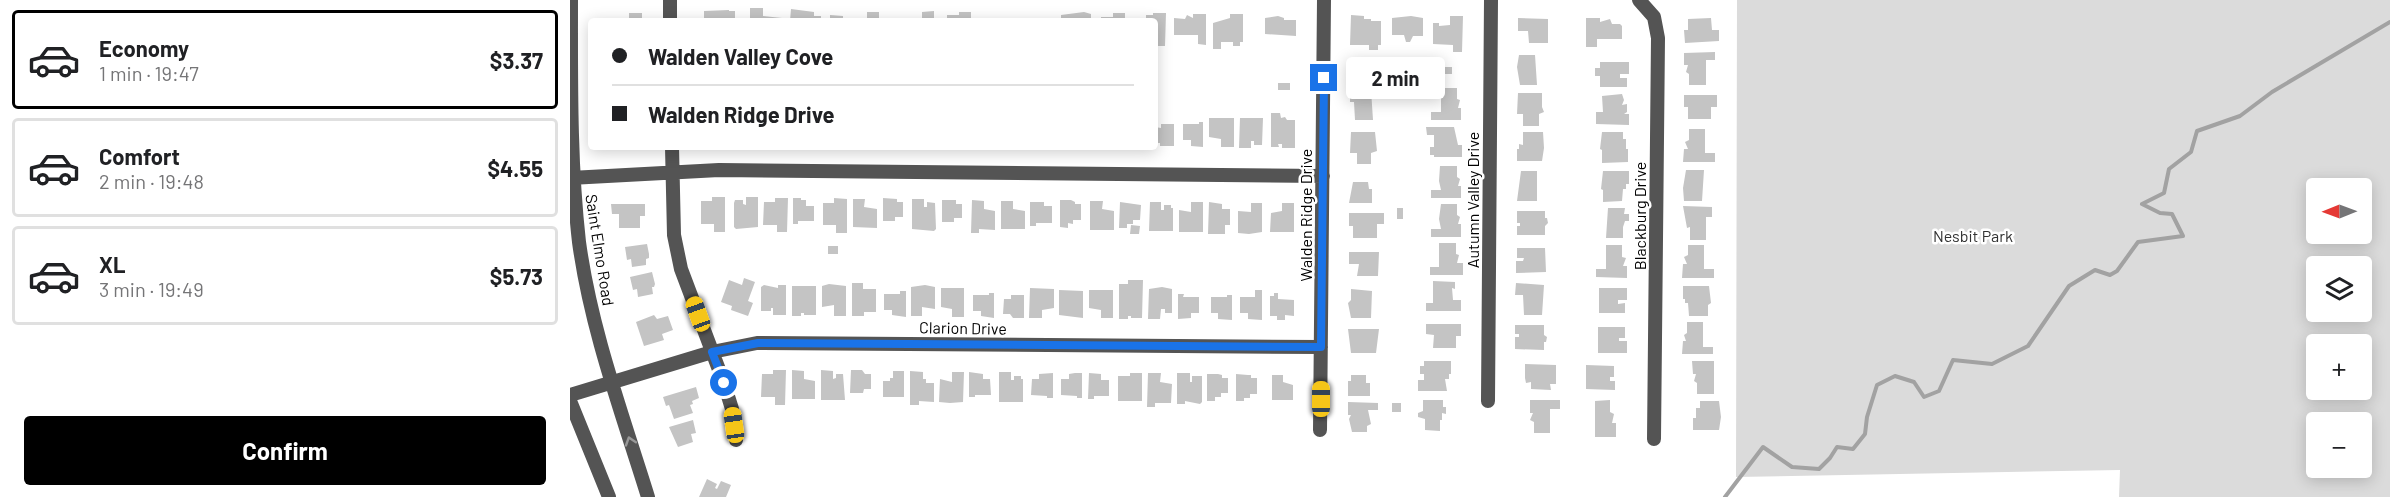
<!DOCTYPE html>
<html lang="en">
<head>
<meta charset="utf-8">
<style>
	:root { --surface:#fff; --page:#f6f6f6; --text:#202124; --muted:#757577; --line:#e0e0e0; --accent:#000 }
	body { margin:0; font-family:Barlow,sans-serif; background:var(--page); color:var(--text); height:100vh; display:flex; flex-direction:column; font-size:22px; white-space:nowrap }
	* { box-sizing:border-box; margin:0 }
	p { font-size:20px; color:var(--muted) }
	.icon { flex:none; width:33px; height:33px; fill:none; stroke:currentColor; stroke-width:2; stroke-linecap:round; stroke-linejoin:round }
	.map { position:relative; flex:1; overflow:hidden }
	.panel { display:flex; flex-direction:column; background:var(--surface); width:570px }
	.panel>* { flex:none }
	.top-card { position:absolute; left:18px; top:18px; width:570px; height:132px; border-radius:6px; box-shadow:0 3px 15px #0003; display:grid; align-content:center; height:132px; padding:0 24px; background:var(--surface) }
	.needle { width:39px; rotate:269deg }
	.buttons { position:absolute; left:1736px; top:178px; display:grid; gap:12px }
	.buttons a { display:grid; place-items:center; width:66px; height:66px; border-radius:6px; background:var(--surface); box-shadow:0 3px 15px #0003; font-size:30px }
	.end { position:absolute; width:27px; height:27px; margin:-14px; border:8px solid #1a73e8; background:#fff; box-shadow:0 0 0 3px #fff }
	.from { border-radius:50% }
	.bubble { position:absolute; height:42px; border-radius:6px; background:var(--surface); box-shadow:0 3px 15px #0003; font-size:20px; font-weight:700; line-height:42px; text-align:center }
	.car { position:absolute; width:18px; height:36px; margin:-18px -9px; border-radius:8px; box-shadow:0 0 4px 2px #0007; background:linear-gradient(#f5c518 24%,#345 0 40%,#f5c518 0 76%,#345 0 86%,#f5c518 0) }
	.top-card b { display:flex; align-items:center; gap:21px; height:57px; font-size:22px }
	.top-card b+b { border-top:2px solid var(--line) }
	.top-card i { width:15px; height:15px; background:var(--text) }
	ul { padding:10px 0 0; list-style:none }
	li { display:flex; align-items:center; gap:18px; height:99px; margin:0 12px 9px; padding:0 12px; border:3px solid var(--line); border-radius:6px }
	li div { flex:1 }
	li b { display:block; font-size:22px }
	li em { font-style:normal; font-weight:700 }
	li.on { border-color:var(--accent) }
	li>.icon { width:54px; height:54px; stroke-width:1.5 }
	.cta { display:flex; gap:12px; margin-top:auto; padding:12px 24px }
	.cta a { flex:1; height:69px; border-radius:6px; background:var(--accent); color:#fff; font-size:24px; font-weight:700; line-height:69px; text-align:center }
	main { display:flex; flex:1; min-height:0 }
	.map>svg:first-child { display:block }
</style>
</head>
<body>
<main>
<section class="panel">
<ul>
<li class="on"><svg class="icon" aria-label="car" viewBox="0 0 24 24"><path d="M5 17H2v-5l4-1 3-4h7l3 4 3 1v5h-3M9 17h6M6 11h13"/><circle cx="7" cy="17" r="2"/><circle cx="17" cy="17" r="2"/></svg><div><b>Economy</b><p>1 min · 19:47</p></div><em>$3.37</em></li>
<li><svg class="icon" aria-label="car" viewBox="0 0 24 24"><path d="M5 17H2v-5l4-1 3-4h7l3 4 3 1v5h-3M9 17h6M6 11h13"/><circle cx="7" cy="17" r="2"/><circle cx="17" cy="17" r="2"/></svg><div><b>Comfort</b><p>2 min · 19:48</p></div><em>$4.55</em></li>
<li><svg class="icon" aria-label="car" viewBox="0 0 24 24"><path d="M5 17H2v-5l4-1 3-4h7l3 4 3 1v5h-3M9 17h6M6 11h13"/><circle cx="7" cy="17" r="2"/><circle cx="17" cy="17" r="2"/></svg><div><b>XL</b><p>3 min · 19:49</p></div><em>$5.73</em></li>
</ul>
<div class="cta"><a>Confirm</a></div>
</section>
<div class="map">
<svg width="1820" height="497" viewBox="0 0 1820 497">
	<rect width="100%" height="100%" fill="#fff"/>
	<path fill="#dbdbdb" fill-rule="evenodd" d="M1167 0H1820V497H1549L1550 470 1166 477ZM1746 189H1791V234H1746ZM1746 267H1791V312H1746ZM1746 345H1791V390H1746ZM1746 423H1791V468H1746Z"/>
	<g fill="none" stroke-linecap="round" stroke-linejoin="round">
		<path stroke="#a2a2a2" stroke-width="4" d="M1155 497 1193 447 1222 467 1249 469 1260 458 1267 447 1283 449 1295 434 1297 417 1307 385 1325 376 1344 382 1354 397 1369 391 1383 360 1422 364 1458 346 1499 286 1525 270 1540 275 1547 271 1568 242 1613 236 1602 214 1590 213 1572 204 1594 193 1599 169 1621 152 1627 131 1670 116 1702 92 1820 22"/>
	</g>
	<path fill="#c4c4c4" d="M180 8H193V16L212 18V21H180Z
		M221 9 244 12V16H251V21H220Z
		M159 10V11H165V21H134V11Z
		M364 11V21H345V18H352V12Z
		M297 12H309V21H297Z
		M389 12H401V21H377V15H389Z
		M514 12 521 14V21H491V15Z
		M59 13H72V21H59Z
		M543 13H555V21H531V17H543Z
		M583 13H596L595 46H585V21H576V15H583Z
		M623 14H636V45L628 44V35H604V18L615 19 617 15 623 18Z
		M660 14H673V42H670V46H663V42H651V49H643V23L660 18Z
		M260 15 273 16V21H260Z
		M781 15 794 16V19H801V21H811V45H808V50H799V45H780Z
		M708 16 714 18V20H726V36L695 34V18Z
		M841 16 853 18V36H843L840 42H836L834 35H822V18Z
		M880 16H893L892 52H883V45L863 44V23H869V26L880 25Z
		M948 18 978 19V43H959L958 31H948Z
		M1016 18H1030V22L1040 19 1042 24H1050L1052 26V39H1027V47H1016Z
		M1141 18 1142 30H1149V41L1115 43 1114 30H1118V19Z
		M1145 52V60H1136V85H1119V74L1116 72 1118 65H1114V53Z
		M949 55H965L967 85H950L947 67Z
		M1030 62H1059V74H1050V78H1057V87H1030V76H1025V68H1030Z
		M870 67H882V74H870Z
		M708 83H720V90H708Z
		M838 84 845 85V94H838Z
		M871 88H887V99L890 100 888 108H891V120H861V112H871Z
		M784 90H801L803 120H785L784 102H780V96H784Z
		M948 93H972V107L974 112 969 114V126H953V114H947Z
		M1052 94 1054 100 1052 105 1057 104V112L1054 114H1059V125L1026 124V112H1033L1032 96Z
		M1114 95H1147V107H1141V119H1118V107H1114Z
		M701 113H710L711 118 715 117 717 120H725V148H712V144H708L709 147H701Z
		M639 118H664V147H651V139L639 137Z
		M670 118H693L692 145H684V141H681V148H669Z
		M629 122H633V147L621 146V140H613V124H629Z
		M591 124H604V146H590V143H585V127L591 128Z
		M856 127H884L888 145H892V157H864V155H860V147H864V135H857Z
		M1119 129H1135V153H1145V162H1113L1114 149H1118L1115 142 1119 140Z
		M781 132H805L807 151 801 153V164H787V153H780Z
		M953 132H973L974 148 972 161H947V149H949V144L953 145Z
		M1032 132H1053V139H1056V149H1058V162L1032 163V150L1030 149Z
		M870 166H887V177L890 179 888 186H891V198H861V190H871L869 181Z
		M1116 170H1134L1132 201H1114L1113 188Z
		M951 171H967V201H947Z
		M1033 171H1059V184H1056V189H1053L1052 201 1033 202V190L1031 189Z
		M783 182H798L799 189H802V203H779Z
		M142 197H155V232H144V224H131V201H142Z
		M176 197H188V227L166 229 164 227V203L165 200H173V204L176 205Z
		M205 198H218L217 232H207V225H193L194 202H205Z
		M223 198H231V200H236V206H244V221H228V224H223Z
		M264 198 277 199V233H266V225H253V203H264Z
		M313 198 327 199V202H333V217H325V221H313Z
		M283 199H295L294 207 307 209V228L283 227Z
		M342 199H354V207H357V202L365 203 366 229 364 231 342 229Z
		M372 200H386V204H392V218H384V222H372Z
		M402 200 414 201V209L425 211V230L409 229V233H401Z
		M490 200H501L505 202V204H511V220H503V224L498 223V228L490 227Z
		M431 201H443V209L455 211V229H431Z
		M520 201H533L532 209 544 211V230H520Z
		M460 202H474V206H482V223H466V226H460Z
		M550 202 571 205 570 220H563V224H557V228H549Z
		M580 202H591V210H594V205H601V208H603V231H579Z
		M621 202H633V232H609V210L621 212Z
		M639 202 652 204V209H660V225H655V234H638Z
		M681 203H692V232L679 234 668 233V211L681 212Z
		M712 203H724V232H700L701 213 712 211Z
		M41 204H75V216H70V228H49V214H42Z
		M871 204H887V215L890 217 888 224H891V237H861V229H871L869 219Z
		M1113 206 1142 207V217H1136V240H1120V227L1117 228Z
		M827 208H833V219H827Z
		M1038 208H1055L1054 214H1059V221H1055L1053 227V238H1036Z
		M947 211H975V218H977L978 223 975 226V235H947V226H950V223H947Z
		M779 213H814V224H807V238H783V226H779Z
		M561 225 570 226 569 234H560Z
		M869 243H886V254L889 255 887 263H893V275H860V267H869Z
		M77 244 79 254V258L76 259V265L62 267 61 259 57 260 55 247Z
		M1036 245H1052V257L1056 258 1053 266H1057V278L1026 277V269H1036Z
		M1118 245H1134V269H1144V278H1112L1113 264H1117L1114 257 1118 255Z
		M258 246H268V254H258Z
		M947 248H975L976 272 946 273V261H953L954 258H947Z
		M779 252H809L808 276H787L789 264H779Z
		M82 272 85 284 84 287H82L83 294 68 297 67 289 63 290 60 277Z
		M174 278 185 282 178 301 183 303 178 316 161 310 162 306 151 302 159 280 172 285Z
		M558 280H573L572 318H561V316H558V319H549V284H558Z
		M863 281 885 282V289L882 288 883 300H891V311H856V303H863Z
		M282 283H293V289H306V312H294V316H282Z
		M946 283 974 285 972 315H954L953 295H945Z
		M259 284 276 286V316H264V305L252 307V286Z
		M194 285 208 288V285H216V315H203V308H201V311H191V287Z
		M355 285 365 287V309L352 307V316H341V287Z
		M222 286H246V315H234V313H231V316H222Z
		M1113 286H1139L1141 303 1138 305V316H1119L1118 303H1115V299H1113Z
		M592 287 602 289V313H595V309H591L590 319H578L579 289Z
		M371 288H394V317H382V309L371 307Z
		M460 288 484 289V308L472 310V318H459Z
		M1029 288H1057V300H1048V304L1055 303V313H1029Z
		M781 289 802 291 801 318H781L778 303 781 300Z
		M489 290 513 291V318L489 315Z
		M519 290H543V318H531V310L519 308Z
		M685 290H692V320L678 319V313H670V297H685Z
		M330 291H336V317L322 315V310H314V294H330Z
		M419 293H424V318L411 316V311H403V295H419Z
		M704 293H708V299L724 300V316L715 315V320H707V316H700V296H704Z
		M608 294H614L613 297H629V313H621V318L608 319Z
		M441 295H454V318H443L440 314H433L434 299H441Z
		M657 295H662V320L648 319V313H641V297H657Z
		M84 315 87 319 98 316 103 330 92 334 94 340 74 346 66 322Z
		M1117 322H1133V347H1143V354H1112L1113 341H1116L1114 335 1117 333Z
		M856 324H891V336H886V348H863L864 335 856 334Z
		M945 325H974V335L977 337 976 342H974V350L945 349V337H949V334H945Z
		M1028 327H1055V338H1049V341H1057V353H1028Z
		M778 329H809L806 353H781Z
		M854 361H881V374H879V379H875L877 391H848V380H854V374H850V366H854Z
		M1122 361H1144V394H1127V383L1124 381 1126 374H1123Z
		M955 364 986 365V384H980L981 390 961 389V382L956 383 955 378Z
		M1016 365 1044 366V377H1040V381H1045V390L1016 389Z
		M203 370H216L215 405H205V397H191L192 374H203Z
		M222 370 234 371V379L245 381V399H222Z
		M251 370 263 371V379L266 378V374H273L275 400H251Z
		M281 370H292L295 374H301V389H294L293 393H280Z
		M323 371H334V397H313V381H320V378H323Z
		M340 371 353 372V379H356V383H364V402L349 401V405H340Z
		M382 372H394L393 402 380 403 369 402 370 379 382 382Z
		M399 372 413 374V379H420L421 395H405V397H399Z
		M429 372H441V380H444V376H451V379H453V402H429Z
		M483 373V398H477V396L461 395 462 379H469V374Z
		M505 373H512V398H507V396L491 395V379H499V374Z
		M519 373 531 374V380H539V396H524V399H518Z
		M560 373H572V401H548V376H560Z
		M578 373H591L590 382 602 384 601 403H585V407H577Z
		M607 373H620V382H622V376H632V402L630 404 615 401V404H607Z
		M637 374H648L652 375V378H658V393H651V397H645V401H637Z
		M666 374 678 375H681V378H687V394H680V398H674V401H666Z
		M702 375H713V382L723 385V400H702Z
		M781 375H796V383H800V396H778V381H781Z
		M126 387 129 398 122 401 123 404 120 405 123 413 104 419 99 405 96 406 93 397Z
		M853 400H873V407H876V414L872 413V420H870V431L855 430V419L848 417V413L853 411Z
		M960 400H990V409H980V433H964V422L960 420 963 413H960Z
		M1040 400V412L1044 414 1042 423H1046V437H1025V401Z
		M1130 401H1149L1151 417 1149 430H1123V418H1126V408H1130Z
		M778 402 808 403V410H798L801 424 797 426V432H782L779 419 781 415H778Z
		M822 403H831V412H822Z
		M123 420 126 433 121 434 123 442 108 447 99 427Z
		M137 479 147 484 145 488 147 489 151 481 161 485 156 497H129Z"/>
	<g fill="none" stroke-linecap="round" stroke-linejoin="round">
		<path stroke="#545454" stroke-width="14" d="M1 0C1 81 0 162 9 242 21 330 52 413 78 497
			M100 0V21
			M1069 0 1084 17 1088 38 1084 439
			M102 147 104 235 111 269 154 383 162 409 166 440
			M0 178 149 170 753 176
			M0 395 142 352 187 343 751 347
			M0 401 39 497
			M918 401 921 0
			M750 430 754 0"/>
	</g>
	<defs><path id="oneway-chevron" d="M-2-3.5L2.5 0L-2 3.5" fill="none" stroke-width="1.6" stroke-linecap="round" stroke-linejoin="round" transform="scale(1.5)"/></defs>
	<use stroke="#989898" href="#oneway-chevron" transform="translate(60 441) rotate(-108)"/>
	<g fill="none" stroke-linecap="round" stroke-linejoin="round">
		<path stroke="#1a73e8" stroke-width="8" d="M154 383 142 352 188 343 751 347 754 78"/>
	</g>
	<g text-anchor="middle" stroke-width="5" stroke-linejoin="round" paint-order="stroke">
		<g font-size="16" fill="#000" stroke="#fff">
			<text transform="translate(903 200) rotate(-90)" y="6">Autumn Valley Drive</text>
			<text transform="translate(736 215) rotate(-90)" y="6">Walden Ridge Drive</text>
			<text transform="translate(1070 216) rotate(-90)" y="6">Blackburg Drive</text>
			<text transform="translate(30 250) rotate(81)" y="6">Saint Elmo Road</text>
			<text transform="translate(393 328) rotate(1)" y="6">Clarion Drive</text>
		</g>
		<g font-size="16" fill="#323232" stroke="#fff">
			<text x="1403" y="242">Nesbit Park</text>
		</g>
	</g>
</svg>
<div class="buttons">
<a><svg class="needle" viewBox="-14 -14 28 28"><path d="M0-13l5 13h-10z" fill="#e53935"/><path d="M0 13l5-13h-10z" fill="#757577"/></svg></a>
<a><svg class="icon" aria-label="layers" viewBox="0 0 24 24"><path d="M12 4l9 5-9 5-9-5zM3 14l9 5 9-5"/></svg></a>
<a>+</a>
<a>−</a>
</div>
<i class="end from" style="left:154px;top:383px"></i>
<i class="end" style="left:754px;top:78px"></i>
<div class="bubble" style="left:776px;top:57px;width:99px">2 min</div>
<i class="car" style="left:128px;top:314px;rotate:340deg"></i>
<i class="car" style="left:751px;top:399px;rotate:0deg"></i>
<i class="car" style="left:164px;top:425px;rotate:352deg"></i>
<div class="top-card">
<b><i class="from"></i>Walden Valley Cove</b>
<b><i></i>Walden Ridge Drive</b>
</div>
</div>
</main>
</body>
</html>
